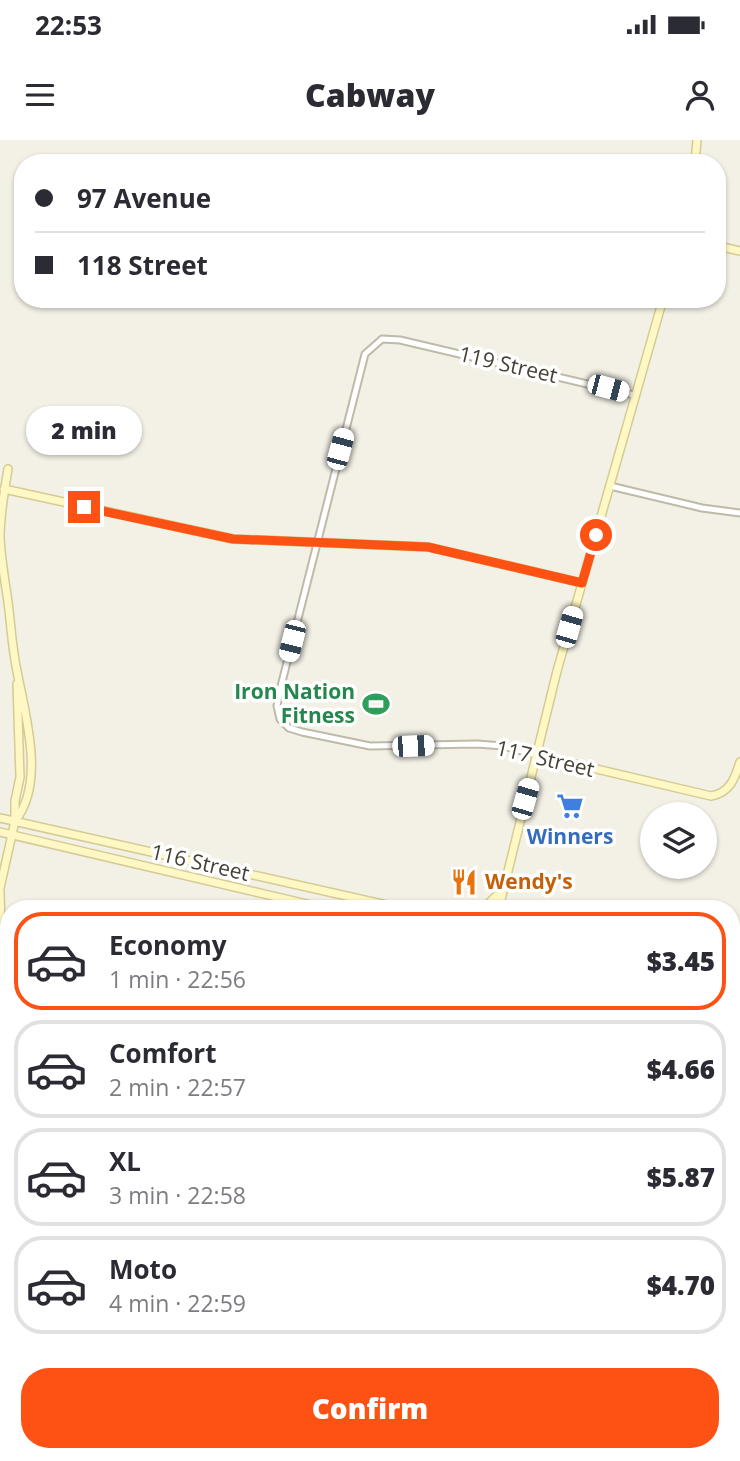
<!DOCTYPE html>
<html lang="en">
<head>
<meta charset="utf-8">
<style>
	:root { --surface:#fff; --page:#f2f2f3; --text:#2b2b33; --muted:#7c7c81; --line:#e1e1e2; --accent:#fd5213 }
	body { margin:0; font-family:"Open Sans",sans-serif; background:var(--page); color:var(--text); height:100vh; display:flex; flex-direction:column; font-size:26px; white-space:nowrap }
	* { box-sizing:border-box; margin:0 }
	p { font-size:23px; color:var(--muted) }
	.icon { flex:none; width:38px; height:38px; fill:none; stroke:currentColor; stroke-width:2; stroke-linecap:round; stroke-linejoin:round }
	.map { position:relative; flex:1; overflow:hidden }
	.side { position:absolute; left:0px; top:760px; width:740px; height:562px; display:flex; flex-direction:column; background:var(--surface); border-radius:28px 28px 0 0; box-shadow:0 2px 5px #0004 }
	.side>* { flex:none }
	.top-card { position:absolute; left:14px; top:14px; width:712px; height:154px; border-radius:28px; box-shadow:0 2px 5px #0004; display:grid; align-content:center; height:154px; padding:0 21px; background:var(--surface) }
	.buttons { position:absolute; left:640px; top:662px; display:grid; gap:14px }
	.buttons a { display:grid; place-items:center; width:77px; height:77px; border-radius:50%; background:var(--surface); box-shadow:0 2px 5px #0004; font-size:35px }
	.end { position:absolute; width:32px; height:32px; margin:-16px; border:9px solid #fd5213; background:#fff; box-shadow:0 0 0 4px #fff }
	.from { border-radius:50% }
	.bubble { position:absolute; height:49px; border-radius:24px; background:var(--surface); box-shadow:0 2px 5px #0004; font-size:23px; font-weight:800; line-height:49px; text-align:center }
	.car { position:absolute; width:21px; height:42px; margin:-21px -10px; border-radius:9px; box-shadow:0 0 5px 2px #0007; background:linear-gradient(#fff 24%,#345 0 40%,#fff 0 76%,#345 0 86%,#fff 0) }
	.top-card b { display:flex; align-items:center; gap:24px; height:66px; font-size:26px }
	.top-card b+b { border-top:2px solid var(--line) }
	.top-card i { width:18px; height:18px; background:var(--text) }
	ul { padding:12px 0 0; list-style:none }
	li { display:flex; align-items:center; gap:21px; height:98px; margin:0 14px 10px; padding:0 7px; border:4px solid var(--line); border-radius:28px }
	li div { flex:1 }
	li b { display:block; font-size:26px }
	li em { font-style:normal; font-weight:800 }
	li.selected { border-color:var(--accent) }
	li>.icon { width:63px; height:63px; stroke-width:1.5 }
	.primary-button { display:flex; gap:14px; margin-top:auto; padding:14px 21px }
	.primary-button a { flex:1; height:80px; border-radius:28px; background:var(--accent); color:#fff; font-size:28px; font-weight:800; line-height:80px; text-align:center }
	.status { display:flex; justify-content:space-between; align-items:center; height:49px; padding:0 35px; background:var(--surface); direction:ltr }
	.status svg { height:19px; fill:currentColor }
	header { display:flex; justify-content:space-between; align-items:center; height:91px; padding:0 21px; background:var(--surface); font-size:32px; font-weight:800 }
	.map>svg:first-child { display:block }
</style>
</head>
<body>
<div class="status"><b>22:53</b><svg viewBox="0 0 49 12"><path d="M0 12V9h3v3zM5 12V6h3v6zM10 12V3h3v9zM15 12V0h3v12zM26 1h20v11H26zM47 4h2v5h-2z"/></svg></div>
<header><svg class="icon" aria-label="menu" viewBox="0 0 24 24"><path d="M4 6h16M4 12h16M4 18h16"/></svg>Cabway<svg class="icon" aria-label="person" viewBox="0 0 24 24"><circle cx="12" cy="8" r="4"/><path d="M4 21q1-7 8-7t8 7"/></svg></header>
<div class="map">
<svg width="740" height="1321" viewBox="0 0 740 1321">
	<rect width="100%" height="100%" fill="#f3f1e6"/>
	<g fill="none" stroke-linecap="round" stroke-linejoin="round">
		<g stroke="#bfbaa8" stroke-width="9">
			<path id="street" d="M610 346 702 368 740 373
				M537 615 503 606 477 604 370 606 302 592 289 588 280 579 277 566 280 550 365 214 382 199 400 200 634 255
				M732 1155V1083
				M507 1312 541 1320
				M215 1321 216 1312
				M694 1321 696 1312"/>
		</g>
		<g stroke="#d4cb95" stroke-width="10">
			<path id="secondary" d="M695 23 697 0
				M718 106 740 111
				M8 329C4 352 0 375 0 398 1 419 5 441 8 462 11 485 12 508 17 531 25 574 46 643 15 681
				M4 349 233 399 428 407 582 443
				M537 615 711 656C730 653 735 638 740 622
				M0 678 400 768
				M0 692 324 768
				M0 748 15 681V661L20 637 17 544
				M0 751 1 790 9 853
				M484 768 503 749
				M499 768 557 531 663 159
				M732 836 740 838
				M732 858 740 860
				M732 1083 740 1084
				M89 1312 122 1321
				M389 1312V1321"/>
		</g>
		<g stroke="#e5ce62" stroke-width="11">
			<path id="primary" d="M732 850 740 851
				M732 1296 740 1260
				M726 1321 728 1312
				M735 1321 740 1298"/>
		</g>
		<use href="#street" stroke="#fff" stroke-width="5"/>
		<use href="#secondary" stroke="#fff8c4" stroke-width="7"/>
		<use href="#primary" stroke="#ffed93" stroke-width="8"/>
	</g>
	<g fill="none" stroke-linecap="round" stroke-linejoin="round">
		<path stroke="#fd5213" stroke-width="9" d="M84 367 233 399 428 407 582 443 596 395"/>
	</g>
	<defs>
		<g id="stadium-bare" transform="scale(2.1)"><path d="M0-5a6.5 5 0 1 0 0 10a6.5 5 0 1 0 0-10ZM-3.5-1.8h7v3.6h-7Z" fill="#2e9e5b" stroke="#fff" stroke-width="2.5" paint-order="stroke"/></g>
		<g id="supermarket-bare" transform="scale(2.1)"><path d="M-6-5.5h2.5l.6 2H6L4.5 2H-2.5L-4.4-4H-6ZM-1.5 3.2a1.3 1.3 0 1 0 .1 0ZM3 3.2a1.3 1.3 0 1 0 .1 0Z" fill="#3f7fe0" stroke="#fff" stroke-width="2.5" paint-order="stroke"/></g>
		<g id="restaurant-bare" transform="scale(2.1)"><path d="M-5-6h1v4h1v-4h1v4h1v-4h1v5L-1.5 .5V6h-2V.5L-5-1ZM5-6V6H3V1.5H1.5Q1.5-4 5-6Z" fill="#e8710a" stroke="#fff" stroke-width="2.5" paint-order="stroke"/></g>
	</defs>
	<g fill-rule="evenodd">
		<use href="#stadium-bare" x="376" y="564"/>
		<use href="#supermarket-bare" x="570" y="666"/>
		<use href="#restaurant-bare" x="464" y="742"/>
	</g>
	<g text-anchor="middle" stroke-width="7" stroke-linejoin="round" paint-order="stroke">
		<g font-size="21" fill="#464135" stroke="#fff">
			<text transform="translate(508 225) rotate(13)" y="7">119 Street</text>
			<text transform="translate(545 619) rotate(13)" y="7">117 Street</text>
			<text transform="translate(200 723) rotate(13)" y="7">116 Street</text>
		</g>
		<g font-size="21" font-weight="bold" fill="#27864d" stroke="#fff" text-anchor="end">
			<text x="355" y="559">Iron Nation<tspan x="355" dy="24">Fitness</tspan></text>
		</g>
		<g font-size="21" font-weight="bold" fill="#366cbe" stroke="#fff">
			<text x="570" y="704">Winners</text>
		</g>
		<g font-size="21" font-weight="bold" fill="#c56008" stroke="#fff" text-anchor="start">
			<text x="485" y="749">Wendy's</text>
		</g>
	</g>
</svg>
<div class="buttons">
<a><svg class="icon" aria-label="layers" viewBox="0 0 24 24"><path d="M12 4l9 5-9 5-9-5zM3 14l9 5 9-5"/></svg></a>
</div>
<i class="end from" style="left:596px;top:395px"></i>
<i class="end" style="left:84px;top:367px"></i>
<div class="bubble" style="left:26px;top:266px;width:116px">2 min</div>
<i class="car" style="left:608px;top:248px;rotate:105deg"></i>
<i class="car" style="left:340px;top:309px;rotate:15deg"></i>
<i class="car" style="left:569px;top:487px;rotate:16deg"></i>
<i class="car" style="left:292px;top:501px;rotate:194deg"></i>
<i class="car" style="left:413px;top:606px;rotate:88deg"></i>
<i class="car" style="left:525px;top:659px;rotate:16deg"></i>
<div class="top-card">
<b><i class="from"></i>97 Avenue</b>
<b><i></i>118 Street</b>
</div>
<section class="side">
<ul>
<li class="selected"><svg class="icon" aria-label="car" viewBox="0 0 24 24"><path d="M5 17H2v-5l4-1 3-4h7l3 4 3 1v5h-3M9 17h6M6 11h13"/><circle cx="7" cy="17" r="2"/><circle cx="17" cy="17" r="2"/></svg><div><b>Economy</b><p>1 min · 22:56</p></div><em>$3.45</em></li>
<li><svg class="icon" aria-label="car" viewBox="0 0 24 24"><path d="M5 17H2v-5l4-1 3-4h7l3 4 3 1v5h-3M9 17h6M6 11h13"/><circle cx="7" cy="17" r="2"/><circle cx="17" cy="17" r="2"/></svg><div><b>Comfort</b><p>2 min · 22:57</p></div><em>$4.66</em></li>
<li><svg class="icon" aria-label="car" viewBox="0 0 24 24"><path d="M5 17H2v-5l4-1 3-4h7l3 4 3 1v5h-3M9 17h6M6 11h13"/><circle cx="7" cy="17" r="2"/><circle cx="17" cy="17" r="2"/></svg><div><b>XL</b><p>3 min · 22:58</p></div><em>$5.87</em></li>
<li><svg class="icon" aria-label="car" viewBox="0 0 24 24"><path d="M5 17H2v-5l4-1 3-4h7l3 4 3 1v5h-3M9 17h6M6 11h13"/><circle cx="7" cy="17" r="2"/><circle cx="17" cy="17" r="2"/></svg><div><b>Moto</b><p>4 min · 22:59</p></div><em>$4.70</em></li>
</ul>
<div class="primary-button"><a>Confirm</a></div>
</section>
</div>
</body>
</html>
